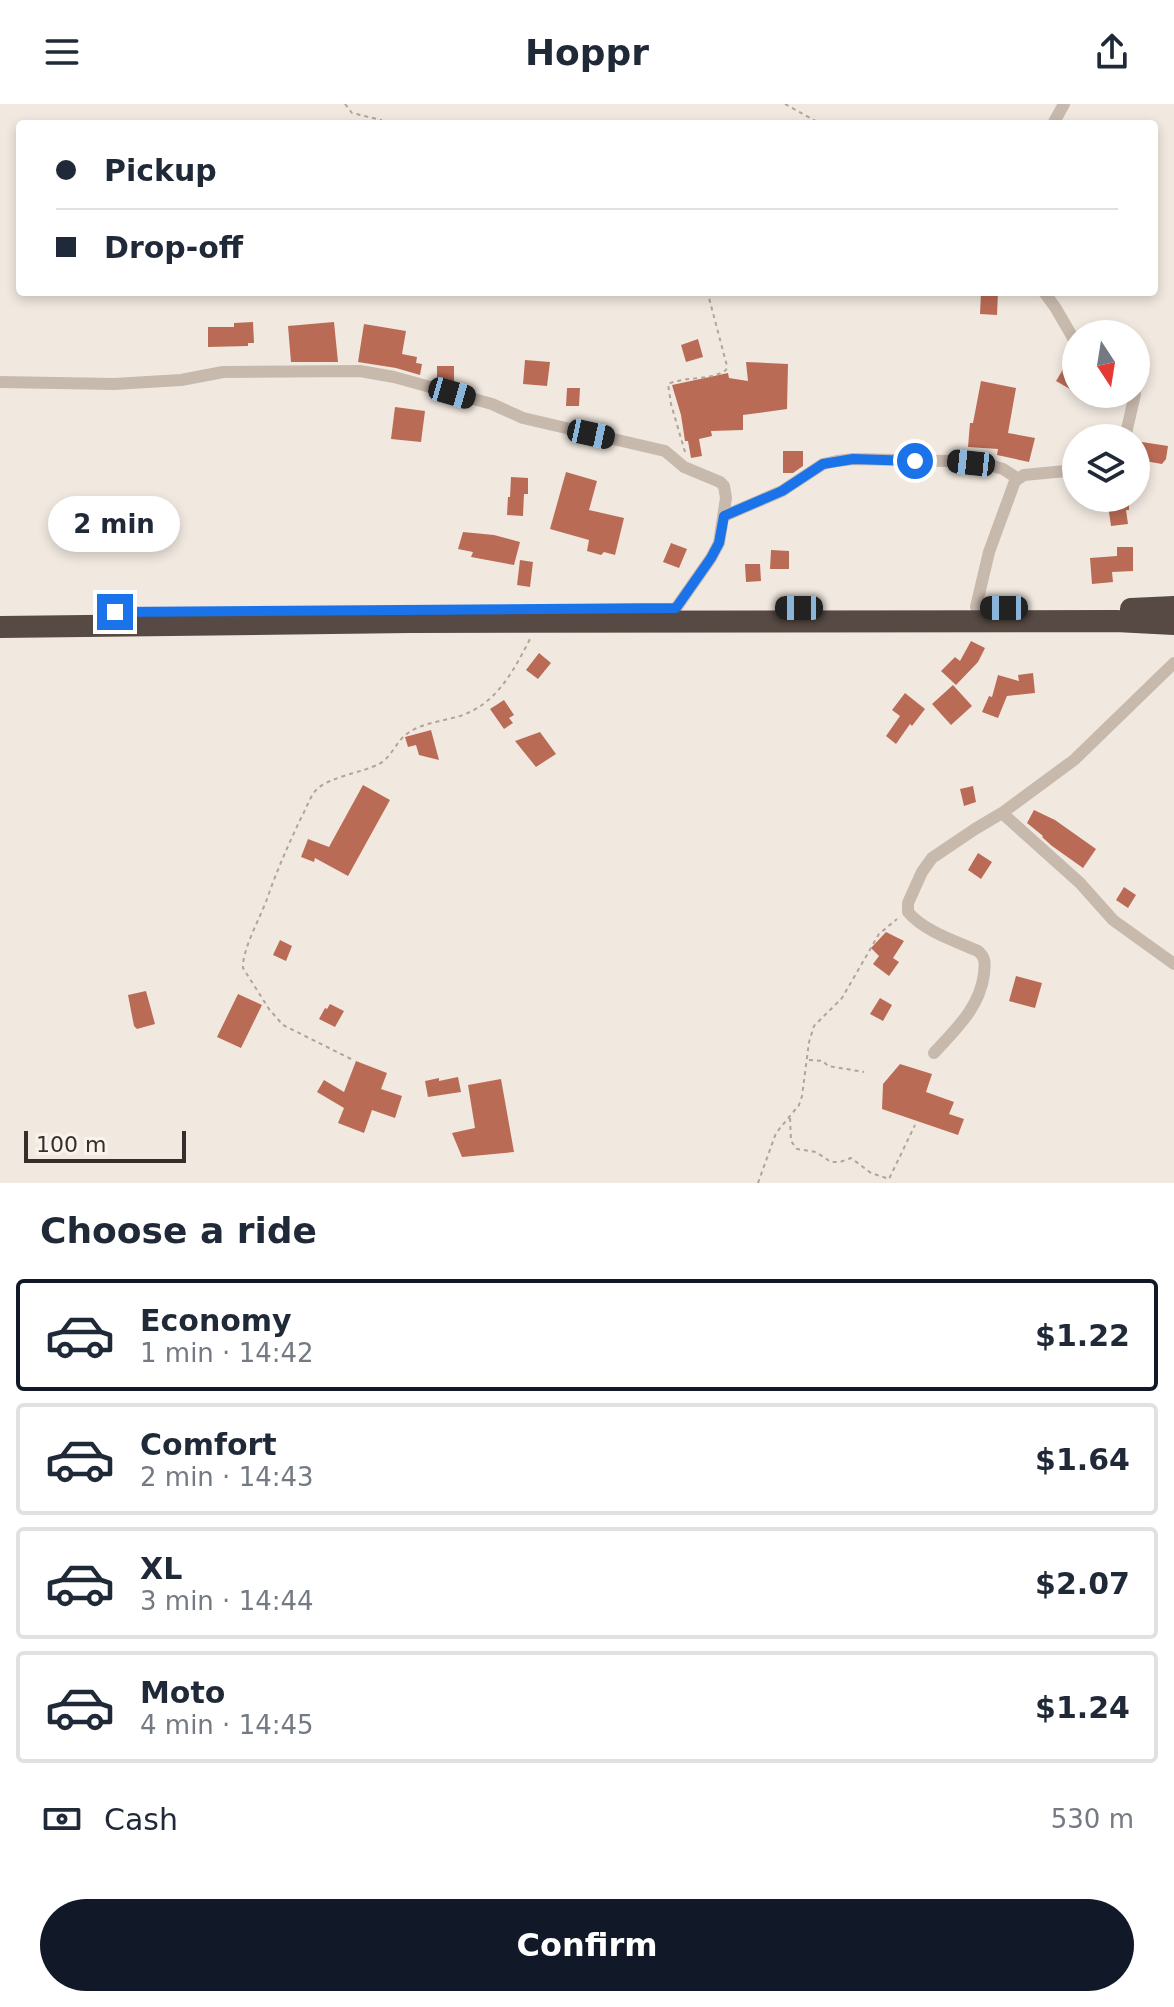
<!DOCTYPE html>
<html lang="en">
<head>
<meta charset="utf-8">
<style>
	:root { --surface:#fff; --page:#f2f2f3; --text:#1f2937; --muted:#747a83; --line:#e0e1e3; --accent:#111827 }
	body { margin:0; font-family:"DejaVu Sans",sans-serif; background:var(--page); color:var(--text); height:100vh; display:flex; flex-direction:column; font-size:30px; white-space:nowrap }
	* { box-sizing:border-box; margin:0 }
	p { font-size:26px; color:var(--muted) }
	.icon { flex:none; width:44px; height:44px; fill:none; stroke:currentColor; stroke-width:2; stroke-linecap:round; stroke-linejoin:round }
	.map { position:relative; height:1079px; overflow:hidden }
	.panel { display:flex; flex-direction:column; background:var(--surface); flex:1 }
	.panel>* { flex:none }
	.top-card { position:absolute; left:16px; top:16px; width:1142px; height:176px; border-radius:8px; box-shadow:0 4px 12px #0003; display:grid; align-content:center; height:176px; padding:0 40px; background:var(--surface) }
	.needle { width:52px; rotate:168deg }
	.fabs { position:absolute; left:1062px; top:216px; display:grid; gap:16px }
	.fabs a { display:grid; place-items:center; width:88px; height:88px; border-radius:50%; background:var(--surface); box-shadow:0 4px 12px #0003; font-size:40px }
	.scale { position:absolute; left:24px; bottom:20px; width:162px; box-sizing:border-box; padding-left:8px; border:4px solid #372e2b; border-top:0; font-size:22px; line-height:28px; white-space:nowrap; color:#372e2b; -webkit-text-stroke:6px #f9f3ec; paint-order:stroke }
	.end { position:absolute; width:36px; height:36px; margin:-18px; border:10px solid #1a73e8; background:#fff; box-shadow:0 0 0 4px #fff }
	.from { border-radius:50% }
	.bubble { position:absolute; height:56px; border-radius:28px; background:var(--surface); box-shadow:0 4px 12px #0003; font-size:26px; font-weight:600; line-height:56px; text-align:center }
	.car { position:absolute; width:24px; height:48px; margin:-24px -12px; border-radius:10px; box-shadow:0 0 6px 2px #0007; background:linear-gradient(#222 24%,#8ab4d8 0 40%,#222 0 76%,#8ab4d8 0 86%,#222 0) }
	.top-card b { display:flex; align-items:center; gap:28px; height:76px; font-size:30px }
	.top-card b+b { border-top:2px solid var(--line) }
	.top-card i { width:20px; height:20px; background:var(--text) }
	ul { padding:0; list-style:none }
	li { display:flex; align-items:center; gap:24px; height:112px; margin:0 16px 12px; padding:0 24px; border:4px solid var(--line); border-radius:8px }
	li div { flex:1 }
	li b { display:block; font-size:30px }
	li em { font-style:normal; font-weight:600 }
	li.selected { border-color:var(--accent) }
	li>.icon { width:72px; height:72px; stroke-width:1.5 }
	h2 { padding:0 40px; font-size:36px; line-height:96px }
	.pay { display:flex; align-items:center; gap:20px; height:88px; padding:0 40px; font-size:30px }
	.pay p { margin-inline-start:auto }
	.primary-button { display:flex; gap:16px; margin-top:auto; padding:16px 40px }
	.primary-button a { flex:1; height:92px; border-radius:48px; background:var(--accent); color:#fff; font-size:32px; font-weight:600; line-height:92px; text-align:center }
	header { display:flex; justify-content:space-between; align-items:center; height:104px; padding:0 40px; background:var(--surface); font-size:36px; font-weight:600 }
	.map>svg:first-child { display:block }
</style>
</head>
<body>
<header><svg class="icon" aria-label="menu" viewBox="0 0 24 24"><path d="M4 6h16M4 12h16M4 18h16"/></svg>Hoppr<svg class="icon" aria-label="share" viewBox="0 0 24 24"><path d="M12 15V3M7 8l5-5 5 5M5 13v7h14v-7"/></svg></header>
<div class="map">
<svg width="1174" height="1079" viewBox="0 0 1174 1079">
	<rect width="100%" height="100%" fill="#f1e9e0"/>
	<path fill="#ba6b55" d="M981 188H998L997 211 980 210Z
		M253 218 254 239H248V242L208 243V223H234V219Z
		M334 218 338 258H291L288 222Z
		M364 220 406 227 402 250 417 253 416 259 422 260 420 271 396 264 358 258Z
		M698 235 703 253 686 258 681 241Z
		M525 256 550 258 547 282 523 280Z
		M746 258 788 260 787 305 743 311V326L711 327 712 332 699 335 702 352 691 354 688 337H685L681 311 672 281 728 269 729 274 748 277Z
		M437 262H454V278L437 275Z
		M1065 262 1076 268V276L1070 285 1056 277Z
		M981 277 1016 284 1008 329 1035 334 1029 358 997 351 998 345 968 343 970 319H973Z
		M567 284H580L579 302H566Z
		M395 303 425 307 421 338 391 335Z
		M1142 338 1168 342 1166 355 1162 360 1139 356Z
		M783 347H803V362L793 369H783Z
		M566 368 597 377 589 406 624 414 615 451 604 448 601 451 587 447 589 436 550 425Z
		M511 373 528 374V390H524L523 412 507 411 508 393H510Z
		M1107 394H1129V406H1126L1128 420 1111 422Z
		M463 428 494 431 520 438 514 461 471 453 473 448 458 445Z
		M671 439 687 445 679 464 663 458Z
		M1117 443H1133V467L1112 468 1113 478 1092 480 1090 454 1117 452Z
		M771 446 789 447V465H770Z
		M520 456 533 458 530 483 517 481Z
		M745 460H760L761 477 746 478Z
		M971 537 985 544 978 558 956 581 941 567 955 553 960 557Z
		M539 549 551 559 538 575 526 566Z
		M1033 569 1035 589 1007 592 998 614 982 608 989 592 992 593 998 571 1019 577 1018 571Z
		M953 581 972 602 951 621 932 600Z
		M905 589 925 605 912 622 910 620 896 640 886 632 900 612 892 606Z
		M504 596 514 611 509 614 513 619 504 625 490 605Z
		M431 626 439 656 419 651 416 641 408 643 405 633Z
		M540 628 556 650 536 663 515 637Z
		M363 681 390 696 348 772 315 754 314 758 301 753 308 735 329 743Z
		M973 682 976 698 964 702 960 685Z
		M1034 706 1055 716 1096 745 1083 764 1052 742 1042 733 1043 732 1027 719Z
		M978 749 992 758 981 775 968 766Z
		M1124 783 1136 791 1128 804 1116 796Z
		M886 828 904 837 893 854 899 858 889 872 873 860 879 852 871 844Z
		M280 836 292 842 286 857 273 851Z
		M1016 872 1042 879 1035 904 1009 897Z
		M146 887 155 920 137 925 134 922 128 891Z
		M238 890 262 901 241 944 217 933Z
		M880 894 892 901 883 917 870 910Z
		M330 900 344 907 335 923 319 915 325 904 327 905Z
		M356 957 387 969 381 985 402 992 395 1014 372 1006 364 1029 338 1019 344 1004 317 988 324 976 344 988Z
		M900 960 932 970 926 988 954 998 949 1010 964 1015 958 1031 882 1005 883 980Z
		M458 973 461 988 428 993 425 977 439 974V977Z
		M501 975 514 1048 462 1053 452 1029 475 1024 468 981Z"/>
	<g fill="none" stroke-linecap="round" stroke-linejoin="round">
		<path stroke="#b4a397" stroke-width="2" stroke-dasharray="4 4" stroke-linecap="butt" d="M345 0 352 9 381 16 382 20
			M785 0 821 20
			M685 348 671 300 668 280C686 272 710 277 726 266L727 262 709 194 705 188
			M351 955 283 921 269 905 243 864C242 846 260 814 267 795 277 766 289 739 302 712 307 703 310 692 317 685 332 672 361 669 379 660 392 653 396 637 408 629 422 619 443 617 460 612 497 600 514 566 531 533
			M809 956 823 957 828 962 864 968
			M790 1014 791 1037 797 1045 816 1048 831 1058H840L851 1054 871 1069 889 1075 915 1021
			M758 1079 776 1029 799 1001 802 992 809 938 814 922 842 894 879 830 897 815"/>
		<path stroke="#c8b9ad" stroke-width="12" d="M1053 20 1064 0
			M1044 188 1055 203 1076 239
			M0 278 114 280 181 276 223 268 360 267 394 273 492 300 523 314 665 347 684 363 720 378 724 382 726 394 719 439 711 454 676 504
			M1125 334 1135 290
			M724 412 782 387 823 360 837 357 853 355 949 357 993 362 1003 365 1017 374
			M976 503 989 448 1015 377 1024 371 1076 366
			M1002 709 1080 779 1113 816 1174 860
			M934 949C956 925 980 903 984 870 985 859 986 854 978 847 955 837 924 827 908 808V799L922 768 932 754 975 725 1002 709 1074 656 1174 559"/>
		<path stroke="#574943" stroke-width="22" d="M1131 505 1174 503
			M0 523 410 518 1116 517 1174 520"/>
	</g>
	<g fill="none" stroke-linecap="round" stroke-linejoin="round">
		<path stroke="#1a73e8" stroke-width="10" d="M115 508 676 504 711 454 719 439 724 412 782 387 823 360 853 355 915 357"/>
	</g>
</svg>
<div class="fabs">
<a><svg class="needle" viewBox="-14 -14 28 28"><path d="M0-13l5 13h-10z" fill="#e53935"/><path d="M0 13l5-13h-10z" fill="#747a83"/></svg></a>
<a><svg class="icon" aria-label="layers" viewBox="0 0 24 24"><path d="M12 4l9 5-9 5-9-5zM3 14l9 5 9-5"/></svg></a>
</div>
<div class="scale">100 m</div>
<i class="end from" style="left:915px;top:357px"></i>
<i class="end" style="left:115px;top:508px"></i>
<div class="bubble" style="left:48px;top:392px;width:132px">2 min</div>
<i class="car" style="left:452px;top:289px;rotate:106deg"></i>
<i class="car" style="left:591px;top:330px;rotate:102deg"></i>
<i class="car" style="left:971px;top:359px;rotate:276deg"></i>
<i class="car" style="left:799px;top:504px;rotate:270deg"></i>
<i class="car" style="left:1004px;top:504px;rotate:270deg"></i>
<div class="top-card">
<b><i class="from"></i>Pickup</b>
<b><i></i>Drop-off</b>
</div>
</div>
<section class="panel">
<h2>Choose a ride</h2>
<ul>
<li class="selected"><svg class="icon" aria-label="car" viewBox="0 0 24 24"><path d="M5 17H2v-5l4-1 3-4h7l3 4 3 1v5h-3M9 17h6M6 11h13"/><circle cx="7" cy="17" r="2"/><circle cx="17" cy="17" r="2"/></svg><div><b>Economy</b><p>1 min · 14:42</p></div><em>$1.22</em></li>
<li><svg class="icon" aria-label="car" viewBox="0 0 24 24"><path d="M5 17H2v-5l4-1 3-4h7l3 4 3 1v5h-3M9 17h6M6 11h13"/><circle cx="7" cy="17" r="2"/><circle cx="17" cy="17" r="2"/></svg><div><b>Comfort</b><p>2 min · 14:43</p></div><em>$1.64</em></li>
<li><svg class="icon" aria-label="car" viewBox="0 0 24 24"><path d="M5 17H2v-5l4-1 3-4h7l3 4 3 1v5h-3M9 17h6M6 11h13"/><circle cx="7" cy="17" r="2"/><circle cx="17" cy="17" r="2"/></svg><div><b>XL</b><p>3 min · 14:44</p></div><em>$2.07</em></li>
<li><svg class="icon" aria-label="car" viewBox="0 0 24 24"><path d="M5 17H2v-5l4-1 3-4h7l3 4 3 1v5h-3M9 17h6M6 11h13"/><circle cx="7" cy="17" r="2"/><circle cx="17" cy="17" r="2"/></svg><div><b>Moto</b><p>4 min · 14:45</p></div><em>$1.24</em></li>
</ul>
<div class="pay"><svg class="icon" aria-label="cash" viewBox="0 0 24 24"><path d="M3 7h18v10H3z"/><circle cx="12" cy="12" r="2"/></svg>Cash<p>530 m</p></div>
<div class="primary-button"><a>Confirm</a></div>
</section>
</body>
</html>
